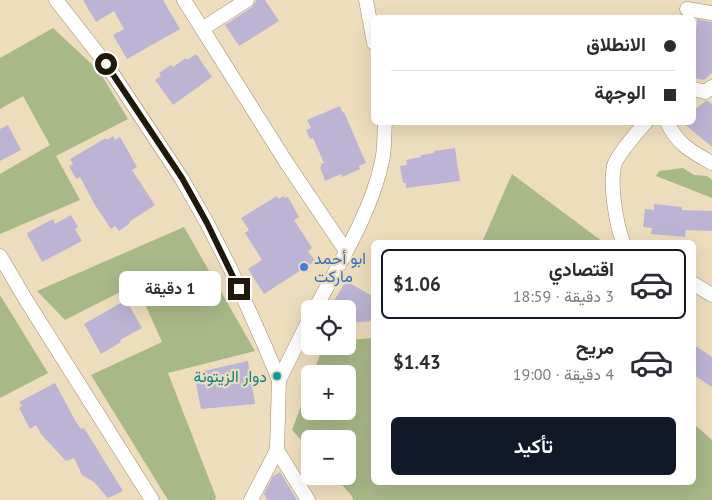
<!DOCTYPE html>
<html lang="ar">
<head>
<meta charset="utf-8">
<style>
	:root { --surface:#fff; --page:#f2f2f3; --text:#2b2b33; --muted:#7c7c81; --line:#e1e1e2; --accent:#111827 }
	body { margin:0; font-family:"PT Sans",Vazirmatn,sans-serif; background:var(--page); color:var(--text); direction:rtl; height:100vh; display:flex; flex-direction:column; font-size:19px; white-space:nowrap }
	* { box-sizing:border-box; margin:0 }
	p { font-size:16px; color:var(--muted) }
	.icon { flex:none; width:28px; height:28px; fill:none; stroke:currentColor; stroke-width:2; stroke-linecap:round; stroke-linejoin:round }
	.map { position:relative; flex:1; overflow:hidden; direction:ltr }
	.details { position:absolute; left:371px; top:240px; width:325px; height:245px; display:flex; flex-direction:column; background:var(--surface); border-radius:8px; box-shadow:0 5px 20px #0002; direction:rtl }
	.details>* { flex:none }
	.top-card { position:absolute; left:371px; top:15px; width:325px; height:110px; border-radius:8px; box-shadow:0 5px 20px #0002; direction:rtl; display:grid; align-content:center; height:110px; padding:0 20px; background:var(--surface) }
	.fabs { position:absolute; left:301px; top:300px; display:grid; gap:10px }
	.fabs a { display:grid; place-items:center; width:55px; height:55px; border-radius:8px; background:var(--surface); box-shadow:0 5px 20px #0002; font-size:25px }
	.end { position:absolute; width:22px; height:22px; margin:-11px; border:6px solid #1f190c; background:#fff; box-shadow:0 0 0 2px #fff }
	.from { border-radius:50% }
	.bubble { position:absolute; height:35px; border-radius:8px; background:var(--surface); box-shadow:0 5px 20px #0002; font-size:16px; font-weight:600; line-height:35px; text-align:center; direction:rtl }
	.top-card b { display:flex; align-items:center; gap:18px; height:48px; font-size:19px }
	.top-card b+b { border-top:1px solid var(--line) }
	.top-card i { width:12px; height:12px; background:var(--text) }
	ul { padding:9px 0 0; list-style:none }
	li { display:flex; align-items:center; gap:15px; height:70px; margin:0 10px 8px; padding:0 10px; border:2px solid transparent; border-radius:8px }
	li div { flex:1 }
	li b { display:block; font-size:19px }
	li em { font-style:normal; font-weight:600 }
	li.active { border-color:var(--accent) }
	li>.icon { width:45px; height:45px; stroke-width:1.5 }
	.action { display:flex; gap:10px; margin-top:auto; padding:10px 20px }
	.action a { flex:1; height:58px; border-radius:8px; background:var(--accent); color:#fff; font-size:20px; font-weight:600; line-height:58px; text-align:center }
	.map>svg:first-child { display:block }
</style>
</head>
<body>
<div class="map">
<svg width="712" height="500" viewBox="0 0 712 500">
	<rect width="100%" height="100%" fill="#eeddbc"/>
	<path fill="#a9b887" d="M53 28 99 71 128 119 56 156 80 200 0 234V174L50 145 23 96 0 109V58Z
		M683 168 694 175 707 176 712 180V198L656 176 659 171Z
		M512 174 603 242H482Z
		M184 227 255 351 168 373 216 497 215 500H168L91 375 162 342 136 284 65 320 37 291Z
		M0 295 48 373 0 398Z
		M374 338V482H694V424L712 440V500H353L352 496 334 476H348V439H310V450L292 430 310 382V411H348V374H313L323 346H348V340Z"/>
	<path fill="#bdb3d4" d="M83 0H163L180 29 127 59 113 35 124 29 114 11 96 22Z
		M257 0H265L279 21 239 46 225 25 252 7Z
		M697 19 712 22V73L704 80 694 78V60Z
		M196 54 212 77 173 105 155 80 161 76 159 73 171 65 173 67 186 58 187 60Z
		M707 100 712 104V147L682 122H694V110Z
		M340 106 343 113 344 112 366 163 359 166 360 169 342 177 341 174 325 181 320 167H321V164L324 163 313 138 310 139 306 130 311 128 307 120Z
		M8 125 21 150 0 161V129Z
		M113 136 115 140 120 137 137 167 132 170 155 205 129 222 130 223 119 231 115 226 111 229 95 205 80 177 76 179 69 166 73 164 70 159 106 138 107 140Z
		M455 148 460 181 406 188V183H403L400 166 407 165 406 160 421 157V155L434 153V151Z
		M277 196 278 199 284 196 285 198 288 197 299 217 294 220 312 248 308 251 315 261 264 294 248 269 262 260 245 233 249 230 241 218Z
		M654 204 682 207V210L712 211V231L686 230 685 237 651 234 652 228 643 227 645 209 654 210Z
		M71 215 78 227 75 229 82 241 42 262 28 236V235L27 233 53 219 55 224Z
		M346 281 374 297V321L348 323V309H329Z
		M126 300 142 328 120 340 121 342 101 354 84 324Z
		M694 345 712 357V387L694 375Z
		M248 361 255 404 201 409 194 373Z
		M55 383 76 422 81 429 84 428 123 491 108 498 94 482 82 475 74 458 66 461 41 434 36 425 30 429 19 408 22 406 19 402Z
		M280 472 297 500H267L264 494 273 476Z"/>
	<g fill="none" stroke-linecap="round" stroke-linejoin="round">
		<g stroke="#9c8d6e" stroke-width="15">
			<path id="street" d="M56 0 106 64 182 179 207 223 230 268 264 344 279 380
				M184 0 286 162 346 251
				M366 0 374 43
				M687 9 712 13
				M202 29 247 0
				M694 89 705 92 712 87
				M667 122C677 144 692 152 712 163
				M623 242C616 224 610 185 614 166 616 156 639 130 646 122
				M0 256 26 300 152 500
				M694 284 712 295
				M315 309C339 264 372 211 382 161 385 149 384 135 385 122
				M277 450 308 500
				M251 500 277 450 279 380 310 318"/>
		</g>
		<use href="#street" stroke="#fff" stroke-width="14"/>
	</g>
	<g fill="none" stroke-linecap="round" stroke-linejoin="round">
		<path stroke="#1f190c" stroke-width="6" d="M106 64 182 178 207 223 239 289"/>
	</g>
	<circle fill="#3f7fe0" stroke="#eeddbc" stroke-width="2" cx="304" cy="267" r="5"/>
	<circle fill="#0f9aa8" stroke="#eeddbc" stroke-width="2" cx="277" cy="376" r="5"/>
	<g text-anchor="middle" stroke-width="4.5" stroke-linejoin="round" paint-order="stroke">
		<g font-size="16" fill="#366cbe" stroke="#eeddbc" text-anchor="start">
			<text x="314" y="264">ابو أحمد<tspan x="314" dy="18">ماركت</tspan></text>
		</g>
		<g font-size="16" fill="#0d838f" stroke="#eeddbc" text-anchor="end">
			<text x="267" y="382">دوار الزيتونة</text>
		</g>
	</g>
</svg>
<div class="fabs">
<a><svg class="icon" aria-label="locate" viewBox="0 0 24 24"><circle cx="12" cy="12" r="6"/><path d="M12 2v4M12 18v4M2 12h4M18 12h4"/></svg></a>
<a>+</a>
<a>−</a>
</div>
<i class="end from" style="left:106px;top:64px"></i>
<i class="end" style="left:239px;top:289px"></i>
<div class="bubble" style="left:119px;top:271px;width:102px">1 دقيقة</div>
<div class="top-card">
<b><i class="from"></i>الانطلاق</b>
<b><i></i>الوجهة</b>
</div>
<section class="details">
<ul>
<li class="active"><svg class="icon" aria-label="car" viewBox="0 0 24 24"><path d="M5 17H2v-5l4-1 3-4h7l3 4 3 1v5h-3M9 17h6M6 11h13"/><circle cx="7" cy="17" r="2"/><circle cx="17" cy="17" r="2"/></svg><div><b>اقتصادي</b><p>3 دقيقة · 18:59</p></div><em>$1.06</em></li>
<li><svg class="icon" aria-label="car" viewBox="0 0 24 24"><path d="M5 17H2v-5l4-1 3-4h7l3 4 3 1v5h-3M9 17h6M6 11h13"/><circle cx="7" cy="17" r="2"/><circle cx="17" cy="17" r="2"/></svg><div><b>مريح</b><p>4 دقيقة · 19:00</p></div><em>$1.43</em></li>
</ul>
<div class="action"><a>تأكيد</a></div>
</section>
</div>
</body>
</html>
